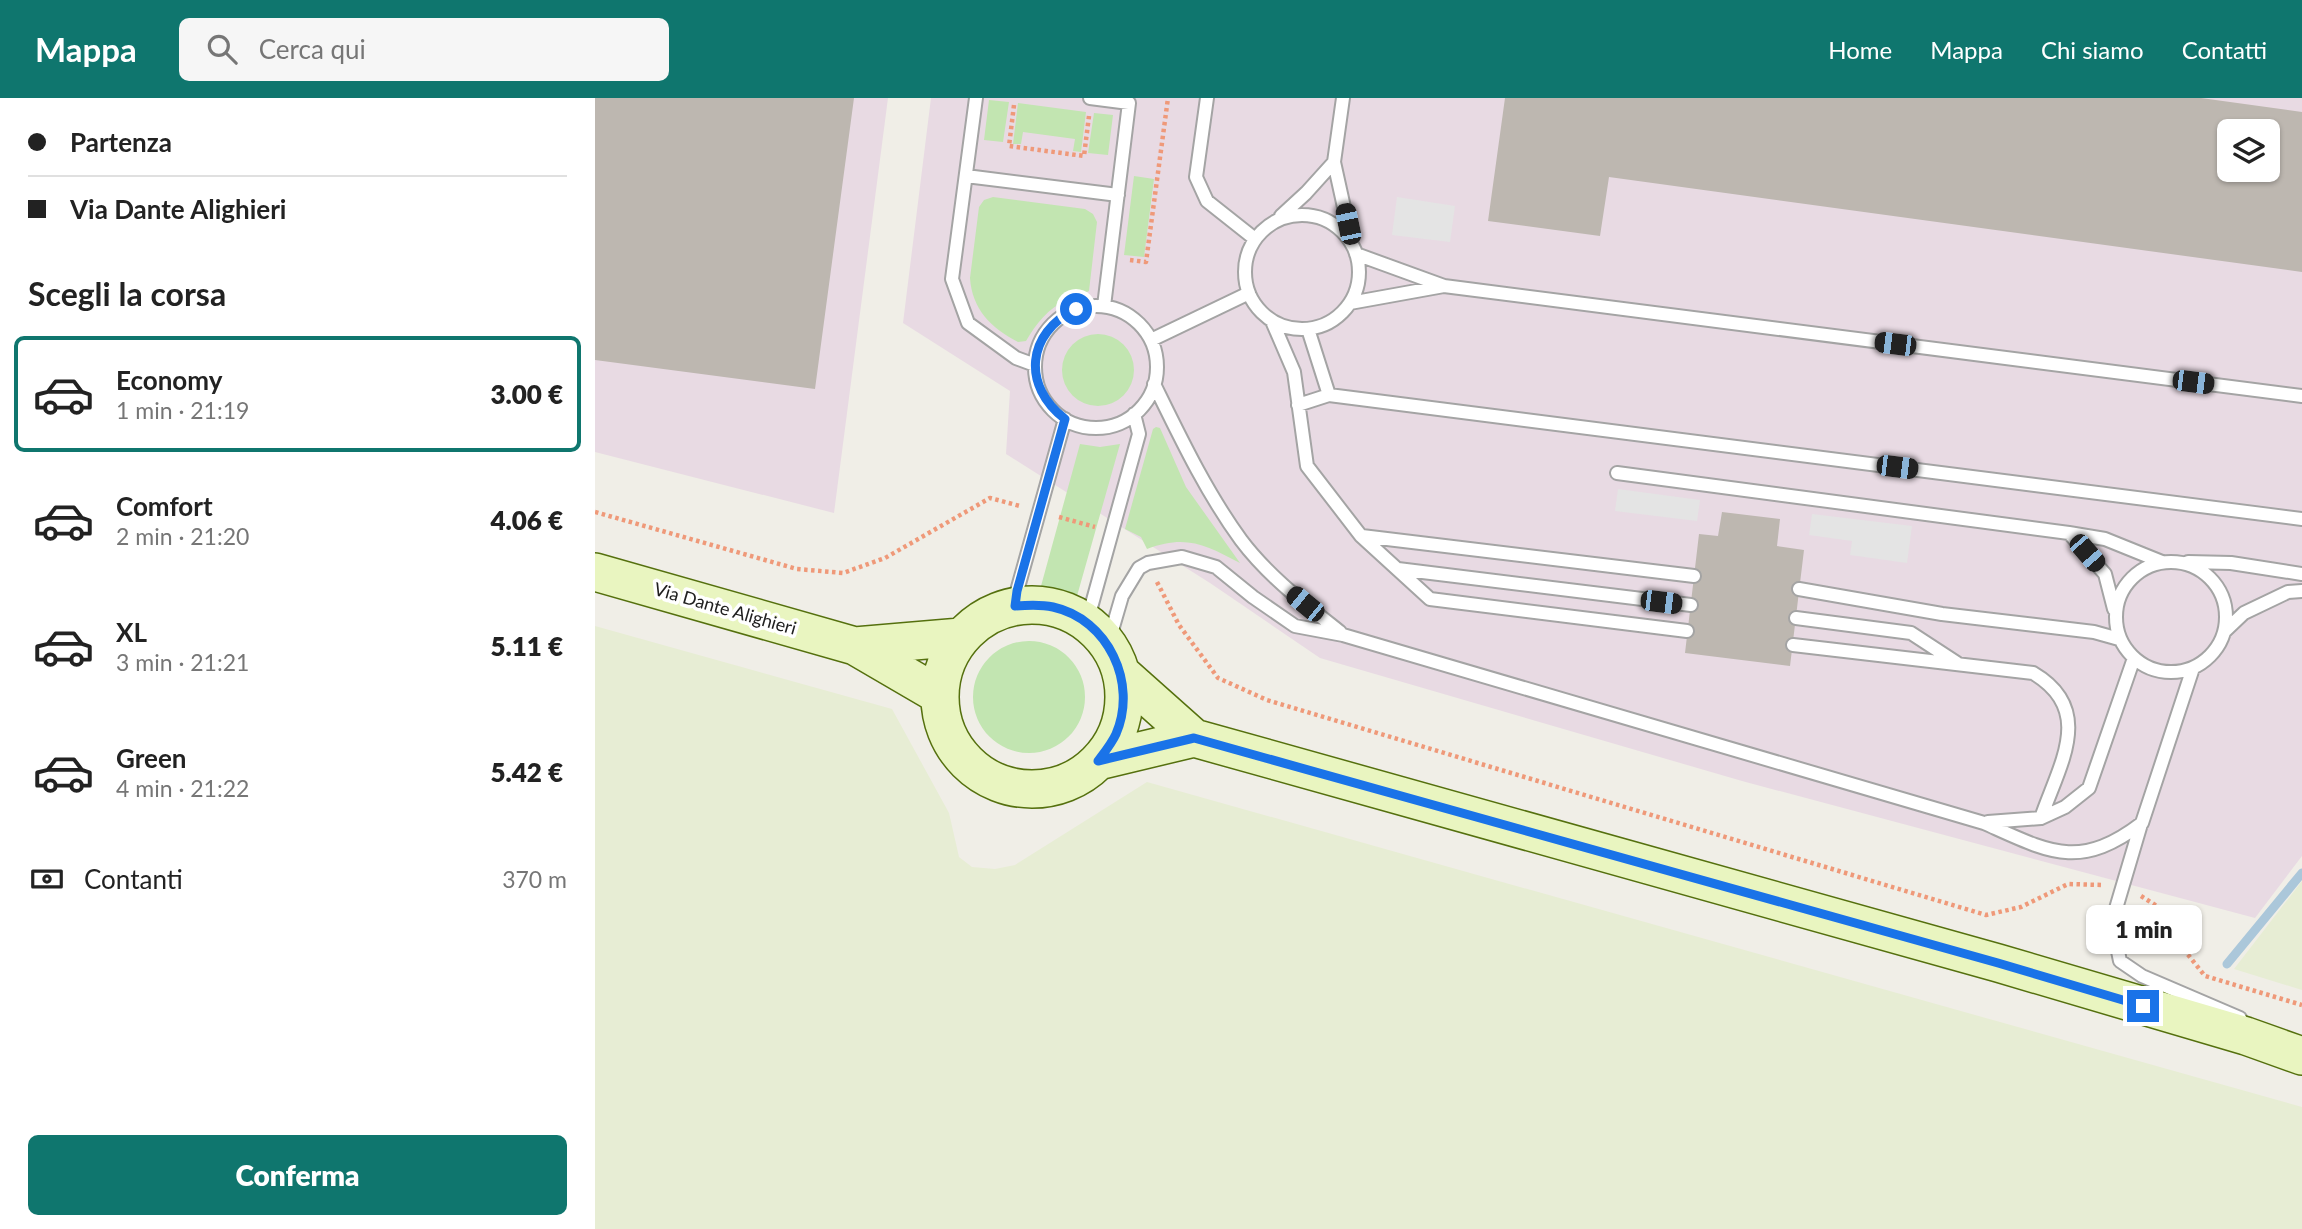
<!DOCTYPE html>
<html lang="it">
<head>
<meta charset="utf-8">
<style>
	:root { --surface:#fff; --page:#f6f6f6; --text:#222; --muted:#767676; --line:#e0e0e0; --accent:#0f766e }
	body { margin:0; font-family:Lato,sans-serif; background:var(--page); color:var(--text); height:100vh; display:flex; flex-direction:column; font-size:26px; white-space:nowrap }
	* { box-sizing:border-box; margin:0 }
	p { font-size:23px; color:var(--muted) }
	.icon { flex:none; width:38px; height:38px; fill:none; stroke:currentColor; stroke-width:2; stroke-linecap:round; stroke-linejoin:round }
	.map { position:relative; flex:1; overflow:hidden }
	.panel { display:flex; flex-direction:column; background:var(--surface); width:595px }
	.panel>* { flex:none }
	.guide { display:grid; align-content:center; height:154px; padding:0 28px; background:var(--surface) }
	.fabs { position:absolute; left:1622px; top:21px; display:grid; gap:14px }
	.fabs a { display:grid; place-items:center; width:63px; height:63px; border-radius:10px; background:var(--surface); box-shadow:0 2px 5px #0004; font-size:35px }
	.end { position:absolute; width:32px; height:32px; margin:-16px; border:9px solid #1a73e8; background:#fff; box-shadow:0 0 0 4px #fff }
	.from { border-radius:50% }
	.bubble { position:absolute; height:49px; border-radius:10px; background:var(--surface); box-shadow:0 2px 5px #0004; font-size:23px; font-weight:800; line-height:49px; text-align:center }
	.car { position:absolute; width:21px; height:42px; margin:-21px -10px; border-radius:9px; box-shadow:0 0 5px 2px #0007; background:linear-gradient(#222 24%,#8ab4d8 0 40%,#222 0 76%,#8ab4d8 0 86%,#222 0) }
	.guide b { display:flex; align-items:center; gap:24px; height:66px; font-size:26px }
	.guide b+b { border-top:2px solid var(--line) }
	.guide i { width:18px; height:18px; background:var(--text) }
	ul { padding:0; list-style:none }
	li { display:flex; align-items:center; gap:21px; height:116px; margin:0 14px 10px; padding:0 14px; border:4px solid transparent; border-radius:10px }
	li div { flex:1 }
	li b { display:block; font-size:26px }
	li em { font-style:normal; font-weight:800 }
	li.current { border-color:var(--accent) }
	li>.icon { width:63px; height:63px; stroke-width:1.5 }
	h2 { padding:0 28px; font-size:32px; line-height:84px }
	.pay { display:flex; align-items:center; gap:18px; height:77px; padding:0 28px; font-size:26px }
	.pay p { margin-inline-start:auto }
	.action { display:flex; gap:14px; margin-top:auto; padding:14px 28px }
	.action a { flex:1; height:80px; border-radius:10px; background:var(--accent); color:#fff; font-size:28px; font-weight:800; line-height:80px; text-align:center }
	header { display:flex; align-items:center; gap:42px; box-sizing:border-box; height:98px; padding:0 35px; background:var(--accent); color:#fff }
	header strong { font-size:33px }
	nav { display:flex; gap:38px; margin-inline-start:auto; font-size:24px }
	.search { width:490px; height:63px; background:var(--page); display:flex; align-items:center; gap:18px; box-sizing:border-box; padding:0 24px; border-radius:10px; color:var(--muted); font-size:26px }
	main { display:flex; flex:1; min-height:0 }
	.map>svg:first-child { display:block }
</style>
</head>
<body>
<header>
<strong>Mappa</strong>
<div class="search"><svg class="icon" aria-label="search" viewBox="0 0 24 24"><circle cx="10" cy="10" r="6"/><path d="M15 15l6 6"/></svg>Cerca qui</div>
<nav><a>Home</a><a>Mappa</a><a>Chi siamo</a><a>Contatti</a></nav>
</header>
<main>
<section class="panel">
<div class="guide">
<b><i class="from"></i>Partenza</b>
<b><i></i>Via Dante Alighieri</b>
</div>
<h2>Scegli la corsa</h2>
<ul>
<li class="current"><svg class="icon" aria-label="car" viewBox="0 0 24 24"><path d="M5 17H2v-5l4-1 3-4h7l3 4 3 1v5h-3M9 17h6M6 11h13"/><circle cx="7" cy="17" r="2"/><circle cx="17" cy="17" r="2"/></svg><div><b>Economy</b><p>1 min · 21:19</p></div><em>3.00 €</em></li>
<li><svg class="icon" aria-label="car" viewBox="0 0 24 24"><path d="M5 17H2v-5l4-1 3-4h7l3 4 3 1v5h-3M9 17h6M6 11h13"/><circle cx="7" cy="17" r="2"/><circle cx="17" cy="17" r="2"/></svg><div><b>Comfort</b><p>2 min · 21:20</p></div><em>4.06 €</em></li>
<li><svg class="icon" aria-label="car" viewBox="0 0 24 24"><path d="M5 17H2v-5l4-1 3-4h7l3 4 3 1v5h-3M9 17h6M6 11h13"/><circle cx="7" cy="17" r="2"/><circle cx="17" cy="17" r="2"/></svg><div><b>XL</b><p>3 min · 21:21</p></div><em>5.11 €</em></li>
<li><svg class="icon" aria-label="car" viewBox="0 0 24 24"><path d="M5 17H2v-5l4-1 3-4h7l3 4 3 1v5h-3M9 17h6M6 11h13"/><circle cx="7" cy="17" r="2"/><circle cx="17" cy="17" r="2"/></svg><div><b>Green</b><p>4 min · 21:22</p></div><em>5.42 €</em></li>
</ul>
<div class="pay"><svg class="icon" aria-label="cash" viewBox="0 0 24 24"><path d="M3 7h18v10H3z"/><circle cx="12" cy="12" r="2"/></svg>Contanti<p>370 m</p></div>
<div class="action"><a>Conferma</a></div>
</section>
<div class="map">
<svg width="1707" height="1131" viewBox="0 0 1707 1131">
	<rect width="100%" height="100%" fill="#f0eee7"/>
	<path fill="#e8dae3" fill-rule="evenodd" d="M0 0H293L239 415 0 354Z
		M336 0H1707V758L1660 820 1147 683 725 560 615 485 411 356 415 293 308 225ZM1634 33H1673V72H1634Z"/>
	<path fill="#e7edd4" d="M0 528 297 611 354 715 364 759 377 769 400 771 420 767 552 684 1707 1009V1131H0Z
		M1707 783V892L1639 871Z"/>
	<path fill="#c2e5b1" d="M394 2 414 4 408 44 389 42Z
		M423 5 491 14 486 54 478 53 480 41 428 34 426 46H418Z
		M499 15 518 17 513 57 493 55Z
		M539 78 559 81 549 159 529 157Z
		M398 99 490 111 498 116 502 124 494 193C487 197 479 199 472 202 453 210 441 226 431 243L423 244C396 230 377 211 375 180L384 109 389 102Z
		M467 272a36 36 0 1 1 72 0a36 36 0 1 1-72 0Z
		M561 329 565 330 591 389 645 465C611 447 591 436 552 451L546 439 530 431 558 331Z
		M485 346 505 349 525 346 482 498 446 488Z
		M378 599a56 56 0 1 1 112 0a56 56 0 1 1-112 0Z"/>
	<path fill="#e4e4e4" d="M802 99 860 108 855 144 797 137Z
		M1023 391 1105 402 1102 423 1020 413Z
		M1217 416 1317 428 1312 465 1255 457 1257 443 1214 437Z"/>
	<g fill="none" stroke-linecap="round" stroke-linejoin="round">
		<path stroke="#abc7da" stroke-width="9" d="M1632 866 1707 775"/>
	</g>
	<path fill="#bdb7b0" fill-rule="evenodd" d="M0 0H259L220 291 0 262Z
		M910 0H1606L1707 14V174L1014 79 1005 138 893 123ZM1634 33H1673V72H1634Z
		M1127 414 1185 421 1182 448 1209 452 1195 568 1090 555 1104 436 1123 438Z"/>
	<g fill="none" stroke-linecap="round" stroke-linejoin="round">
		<g stroke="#a4a4a4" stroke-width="16">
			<path id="service" d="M381 0 357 181 373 225 421 260 440 267
				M495 0 534 5 509 208
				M612 0 601 79 612 103 660 141
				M748 0 739 64 756 141
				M371 78 523 97
				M650 174a57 57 0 1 1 114 0a57 57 0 1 1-114 0Z
				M686 118 711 95 739 64
				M761 156 849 188 1707 298
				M755 205 849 188
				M440 269a61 61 0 1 1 122 0a61 61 0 1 1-122 0Z
				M677 223 699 274 712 368 766 438 835 501 1092 533
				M713 231 734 297 1707 421
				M556 242 654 195
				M559 286C585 339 611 394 646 442 673 478 710 506 745 534
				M703 307 734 297
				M1022 375 1474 435 1510 441 1567 464
				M1474 435 1510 476 1519 511
				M767 438 1099 478
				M1521 519a55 55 0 1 1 110 0a55 55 0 1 1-110 0Z
				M1593 464 1636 465 1707 476
				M803 471 1096 507
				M1204 491 1347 516 1499 534 1524 541
				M420 508 422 493 470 321
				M1201 520 1316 535 1362 565
				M492 524 544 336 539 316
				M1629 534 1649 515 1693 494 1707 493
				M513 546 527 498 544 470 553 465 587 459 621 469 658 499 700 528 748 537 1389 725C1454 754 1484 773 1547 725L1598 570
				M1198 547 1438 575C1501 612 1464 667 1446 720
				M1393 724 1446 720 1470 709 1494 690 1539 560
				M1546 726 1517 824 1525 863 1547 878 1645 920"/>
		</g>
		<g stroke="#55700e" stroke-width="40">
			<path id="secondary" d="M0 474 260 548 344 597
				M345 599a92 92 0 1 1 184 0a92 92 0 1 1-184 0Z
				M260 548 366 539
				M526 575 599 640 1403 865 1651 938 1707 958
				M503 663 599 640"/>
		</g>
		<path stroke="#ef9979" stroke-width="4.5" stroke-dasharray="3.5 3.5" stroke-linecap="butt" d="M419 7 414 48 489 58 494 18
			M535 162 551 164 573 0
			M0 414 202 471 248 475 290 460 395 400 425 408
			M464 419 500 429
			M562 484 584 527 623 580 672 602 1391 817 1426 809 1473 786 1508 787
			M1546 798 1565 810 1586 848 1610 878 1707 907"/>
		<use href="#service" stroke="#fff" stroke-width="12"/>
		<use href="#secondary" stroke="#e9f5c0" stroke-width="37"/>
	</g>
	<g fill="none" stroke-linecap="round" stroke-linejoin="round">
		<path stroke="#1a73e8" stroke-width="9" d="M481 211C431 235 427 288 470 321L422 493 420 508C432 507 445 506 458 509 513 521 543 585 521 636 517 645 509 655 503 663L599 640 1403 865 1548 908"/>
	</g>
	<g text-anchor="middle" stroke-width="7" stroke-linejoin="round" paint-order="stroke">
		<g font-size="18" fill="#202020" stroke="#fff">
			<text transform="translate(130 511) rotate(16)" y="6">Via Dante Alighieri</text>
		</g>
	</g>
</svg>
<div class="fabs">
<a><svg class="icon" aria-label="layers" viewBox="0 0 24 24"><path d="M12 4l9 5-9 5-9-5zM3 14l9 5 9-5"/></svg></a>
</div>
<i class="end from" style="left:481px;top:211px"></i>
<i class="end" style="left:1548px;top:908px"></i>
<div class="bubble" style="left:1491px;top:807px;width:116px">1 min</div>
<i class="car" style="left:753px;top:126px;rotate:348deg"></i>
<i class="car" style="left:1300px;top:246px;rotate:277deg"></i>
<i class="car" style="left:1598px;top:284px;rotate:97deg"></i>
<i class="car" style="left:1302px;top:369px;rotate:97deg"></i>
<i class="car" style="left:1492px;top:455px;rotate:139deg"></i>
<i class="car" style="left:1066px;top:504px;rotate:97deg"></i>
<i class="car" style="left:710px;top:506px;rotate:309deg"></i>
</div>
</main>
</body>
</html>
